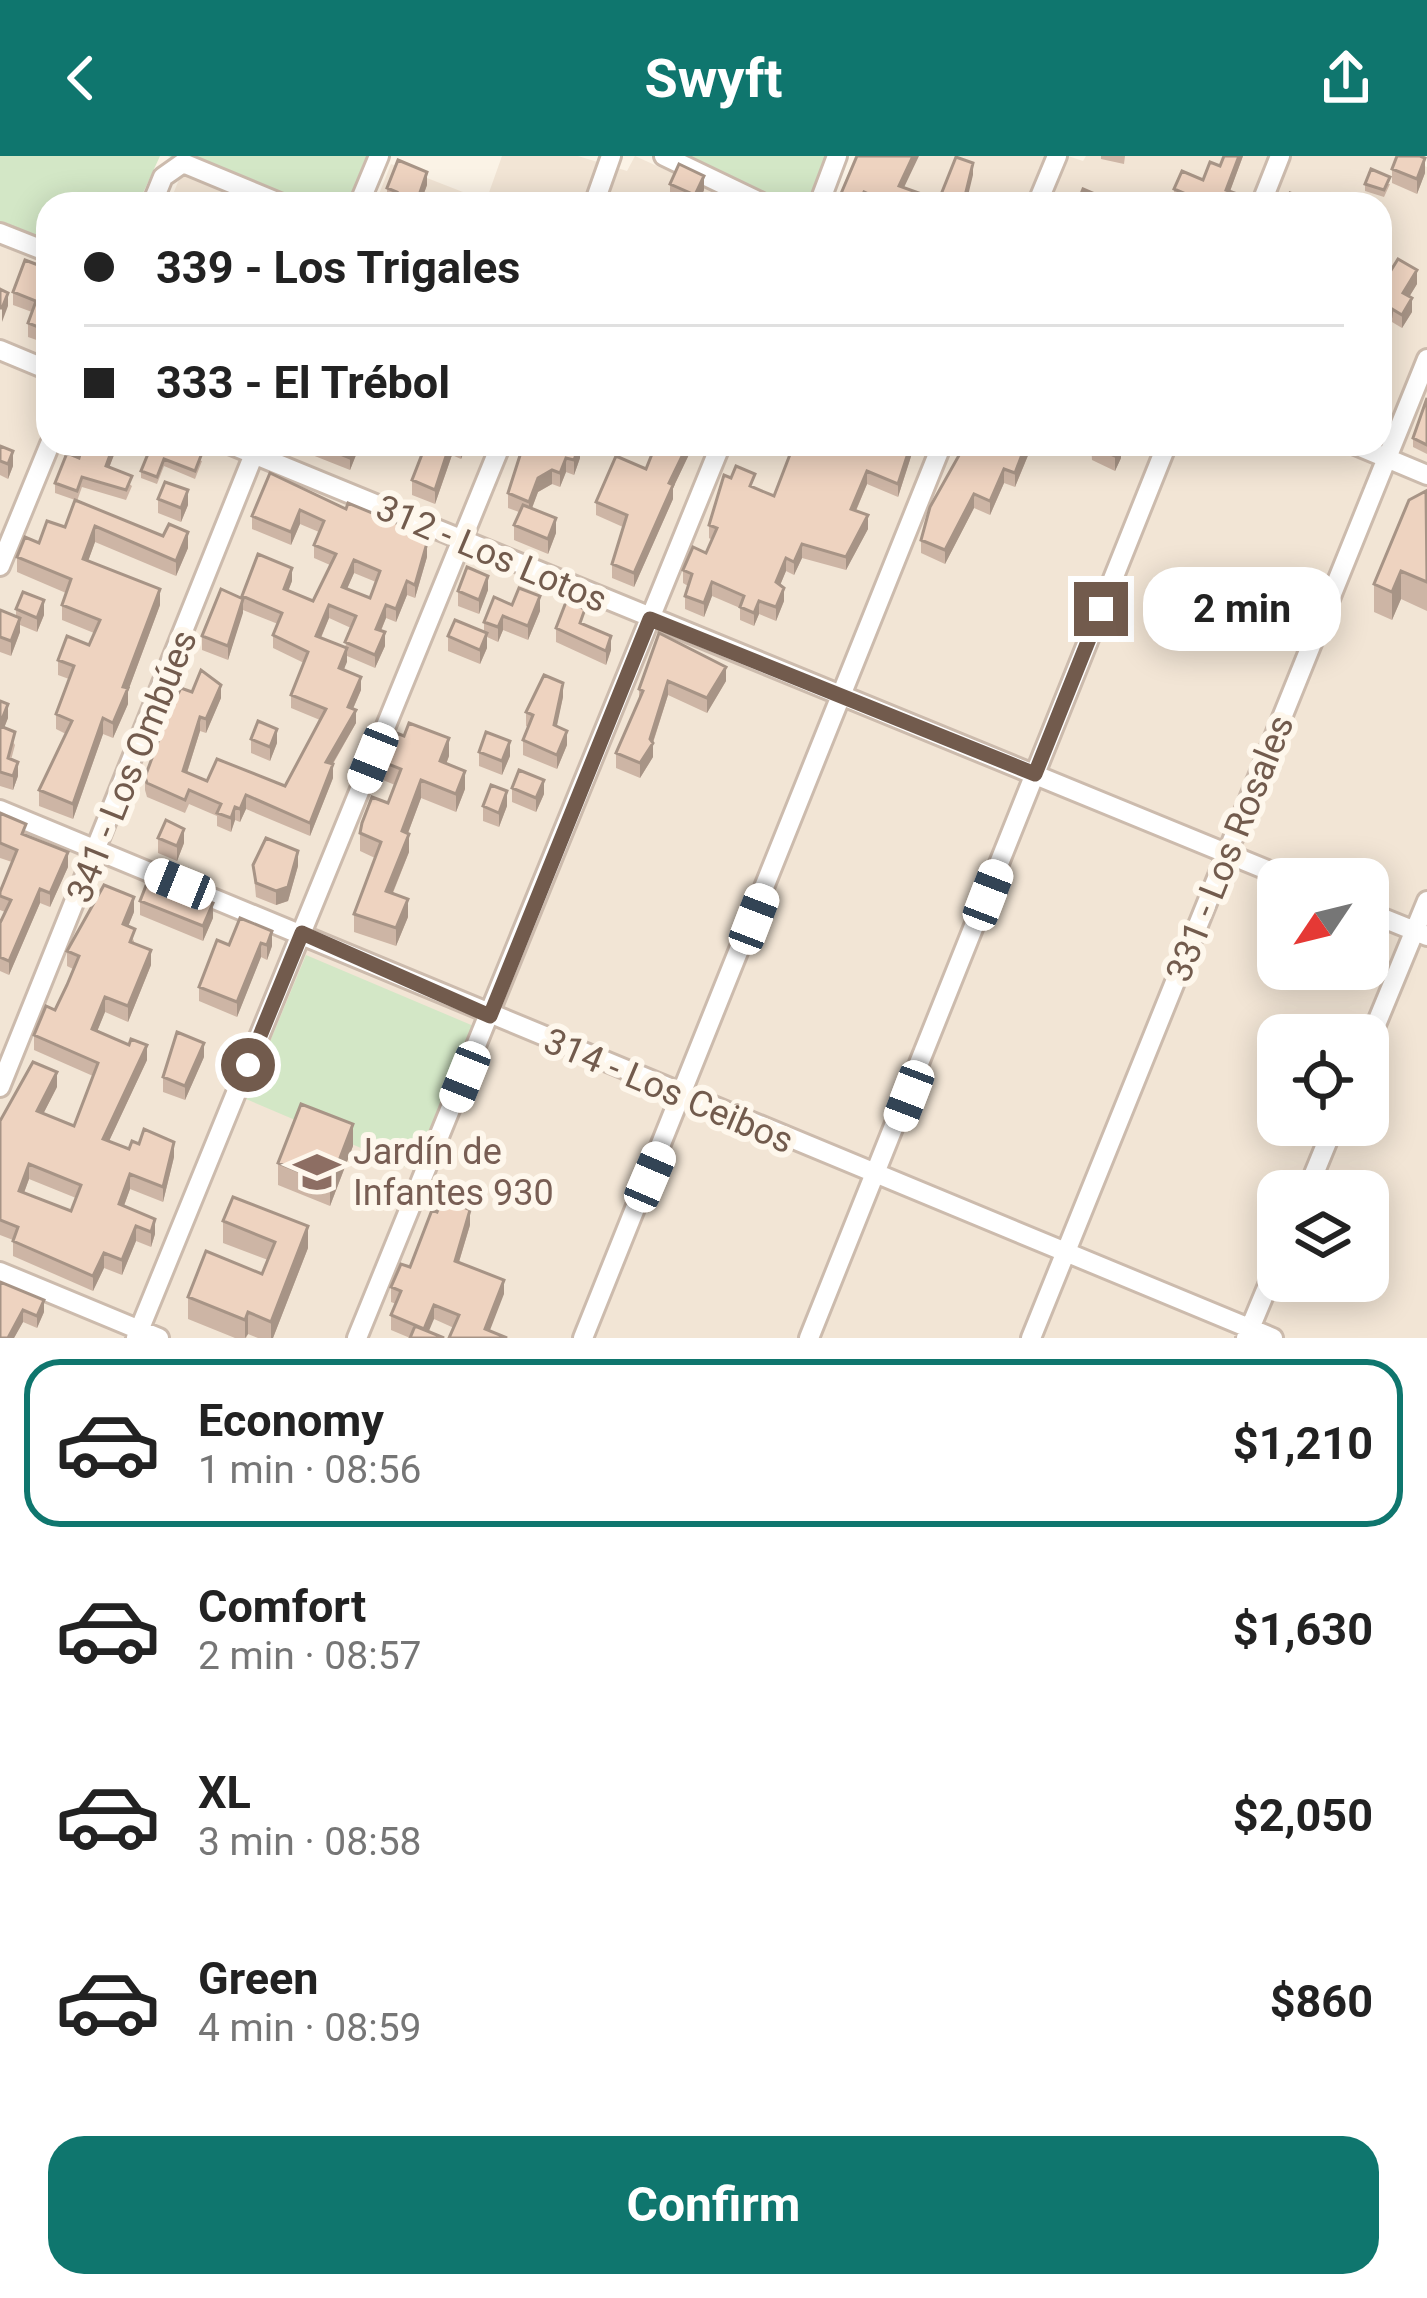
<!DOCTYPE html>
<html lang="en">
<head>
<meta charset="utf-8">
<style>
	:root { --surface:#fff; --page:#f2f2f2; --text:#222; --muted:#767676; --line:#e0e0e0; --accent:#0f766e }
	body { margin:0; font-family:Roboto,sans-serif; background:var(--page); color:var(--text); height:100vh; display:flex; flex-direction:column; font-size:45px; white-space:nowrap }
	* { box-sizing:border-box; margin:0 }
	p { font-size:39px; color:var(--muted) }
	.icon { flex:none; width:66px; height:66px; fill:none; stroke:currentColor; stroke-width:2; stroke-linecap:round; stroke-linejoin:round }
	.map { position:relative; height:1182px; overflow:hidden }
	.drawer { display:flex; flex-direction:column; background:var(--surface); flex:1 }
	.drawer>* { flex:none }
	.banner { position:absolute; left:36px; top:36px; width:1356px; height:264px; border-radius:36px; box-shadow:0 6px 30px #0003; display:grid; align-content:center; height:264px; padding:0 48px; background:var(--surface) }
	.needle { width:78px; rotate:235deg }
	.controls { position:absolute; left:1257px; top:702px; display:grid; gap:24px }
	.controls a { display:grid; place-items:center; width:132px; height:132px; border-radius:24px; background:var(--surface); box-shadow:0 6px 30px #0003; font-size:60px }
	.end { position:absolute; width:54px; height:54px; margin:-27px; border:15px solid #725b4d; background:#fff; box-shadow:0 0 0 6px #fff }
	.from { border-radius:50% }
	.bubble { position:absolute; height:84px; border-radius:36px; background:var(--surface); box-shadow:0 6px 30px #0003; font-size:39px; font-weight:700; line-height:84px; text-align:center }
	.car { position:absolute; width:36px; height:72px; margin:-36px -18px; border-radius:15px; box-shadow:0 0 9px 3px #0007; background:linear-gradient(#fff 24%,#345 0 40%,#fff 0 76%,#345 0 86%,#fff 0) }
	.banner b { display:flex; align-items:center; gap:42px; height:114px; font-size:45px }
	.banner b+b { border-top:3px solid var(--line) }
	.banner i { width:30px; height:30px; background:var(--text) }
	ul { padding:21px 0 0; list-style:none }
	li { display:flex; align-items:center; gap:36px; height:168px; margin:0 24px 18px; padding:0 24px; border:6px solid transparent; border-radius:36px }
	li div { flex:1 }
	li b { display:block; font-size:45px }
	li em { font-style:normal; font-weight:700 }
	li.selected { border-color:var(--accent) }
	li>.icon { width:108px; height:108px; stroke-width:1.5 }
	.action { display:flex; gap:24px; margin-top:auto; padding:24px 48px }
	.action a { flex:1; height:138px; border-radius:36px; background:var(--accent); color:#fff; font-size:48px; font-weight:700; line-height:138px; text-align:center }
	header { display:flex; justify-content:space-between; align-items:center; height:156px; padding:0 48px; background:var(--accent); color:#fff; font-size:54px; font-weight:700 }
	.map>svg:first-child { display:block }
</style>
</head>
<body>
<header><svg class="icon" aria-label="back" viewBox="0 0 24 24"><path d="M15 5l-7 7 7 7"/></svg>Swyft<svg class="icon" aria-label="share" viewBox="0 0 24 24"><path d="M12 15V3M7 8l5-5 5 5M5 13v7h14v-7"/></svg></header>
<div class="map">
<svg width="1427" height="1182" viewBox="0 0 1427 1182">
	<rect width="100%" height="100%" fill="#fbf3e6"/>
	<path fill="#f2e5d5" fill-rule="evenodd" d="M502 0H578L627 15 635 0 741 48H375L391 8 486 45Z
		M855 0H1068L1083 5 1086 0H1402L1427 11V1182H0V86L48 105V288H1380V48H836ZM1278 723H1368V813H1278ZM1278 879H1368V969H1278ZM1278 1035H1368V1125H1278Z
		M192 18 262 48H169L180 21Z"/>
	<path fill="#d3e7c6" d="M0 0H160L138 48H48V87L0 67Z
		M168 0H368L348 48H311Z
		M683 0H827L808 48H782Z
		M306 799 476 871 415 1015 246 943Z"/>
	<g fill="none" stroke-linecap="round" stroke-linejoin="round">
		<g stroke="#ccbbad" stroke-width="24">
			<path id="minor" d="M664 0 764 48
				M152 48 163 21 183 7 282 48
				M359 48 379 0
				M594 48 611 0
				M819 48 837 0
				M1037 48 1057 0
				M1261 48 1280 0
				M0 77 48 96
				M0 194 48 214
				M229 288 1289 723
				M1353 288 1427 319
				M0 410 50 288
				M0 654 1273 1182
				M1368 756 1427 780
				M1368 888 1427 745
				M0 931 258 288
				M1307 1035 1334 969
				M0 1116 159 1182
				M136 1182 501 288
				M357 1182 721 288
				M583 1182 942 288
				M809 1182 1167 288
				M1031 1182 1427 203
				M1246 1182 1278 1105"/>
		</g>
		<use href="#minor" stroke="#fff" stroke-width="18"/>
	</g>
	<path fill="#cdb5a5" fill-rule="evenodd" d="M857 0 904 32 927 48H837Z
		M1101 0H1125L1124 8 1101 3Z
		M1224 0H1243L1230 35 1237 48H1179L1174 46V33L1203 24 1220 10Z
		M1392 13 1425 17 1417 38 1392 27Z
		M670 28 704 34 698 48H683L670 42Z
		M1365 28H1390L1384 41 1365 35Z
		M427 29 420 48H393L387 45V32Z
		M46 125 45 128 48 130V188L28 181V167L32 156 13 149V136Z
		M1417 128 1409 141 1412 156 1402 172 1392 166 1391 174 1380 171V132Z
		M1427 242V298L1413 291V282Z
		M83 288H152L148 299 117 291 109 311 132 330 126 344 82 331 77 345 188 392 176 420 95 386 88 405 160 449 128 535V548L113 582 103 578 73 663 39 650V634L66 578 56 573V558L69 523 58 519V504L89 489 94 477 62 464V449L66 437 17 416V401L65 371 75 344 55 337V327L79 302Z
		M152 288 202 305 195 323 164 310 157 328 141 322V315Z
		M297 288H356V299L350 314 297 293Z
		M426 288H467L461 303 452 299 435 348 412 339V324Z
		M645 288H694L673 332V343L634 431 612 422V408L623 371 596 359V346L646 313 654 294 645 290Z
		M794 288H915L898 341 867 328 856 355 868 373 846 414 802 402 794 419 786 415 780 429 784 445 776 465 759 458 754 470 740 464V452L712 440 704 461 685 453V440L688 430 683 427V414L706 397 712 384 709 382V369L754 332 774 340Z
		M1029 288V297L1015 331 1004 327 990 359 974 352 945 408 921 397V384L958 303V292Z
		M1091 288H1121V302L1115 315 1092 304Z
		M0 290 13 310 8 323 0 319Z
		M536 295 580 302 574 319 566 316 560 331 552 328 538 336 532 352 556 377 548 398 514 384V369L519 356 508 352V337Z
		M270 317 427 401 415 442 407 439 396 466 386 462 381 475 385 490 375 512 347 500 344 514 361 534 353 553 356 567 333 608V622L310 680 246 653 240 666 235 664 231 676 217 670V660L189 648 185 657 147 641 145 634V621L192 536 221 542 206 577 200 575 187 617 207 625 285 630 320 564 291 552V539L304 507 273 492V479L278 468 243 454 228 504 202 494V480L242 442 292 425 288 435 313 445 330 409 314 402V389L319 376 300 368 291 389 252 373V360ZM354 417 376 426 370 442 347 433ZM329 462 351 472 345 491 321 482Z
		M1427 336V455L1401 443 1392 464 1374 456V428Z
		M158 343 188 349 181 366 158 357Z
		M488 434 479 458 458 450V435Z
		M512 449 540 455 528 484 503 474 498 486 487 481V492L480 508 448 495V480L484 476V466Z
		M16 453 44 459 37 476 20 469V476L11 500 0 496V454L16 460Z
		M585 469 611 494 606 509 556 486V472Z
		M659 477 726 525 707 557 668 539 653 587V601L640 622 616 612V597L639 545V533Z
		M563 541 556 570 567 589 557 613 523 599V584L528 571 526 570V556Z
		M0 545 8 562 4 572 15 589 11 604 18 620 13 634 0 630Z
		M251 583 277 587 270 605 251 597Z
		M479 596 510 600 502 619 479 610Z
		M449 600 446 608 465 633 456 656 421 642 408 677 409 696 393 737 408 761 396 790 354 776V758L375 702 360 695V677L388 647 395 629 383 624V606Z
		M512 632 544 638 536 656 512 646Z
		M483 650H507L499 671 483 665Z
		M0 657 68 711 50 751 40 747 9 819 0 815V767L5 756 0 754V736L12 706 0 702Z
		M158 682 184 687 177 705 158 697Z
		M253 709 298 710 288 745 276 749 256 741Z
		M140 745 213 762 203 785 140 759Z
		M134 756 128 770 135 788 151 809 128 866 105 856 97 875 147 904 109 985 129 993 174 1001 163 1046 130 1033 124 1050 155 1078 151 1091 136 1085 122 1119 104 1112 93 1135 13 1100V1084L0 1079V965L57 931 43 958 74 970 93 920 34 894V879L55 854 73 813 67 810V795ZM29 1023 76 1042 71 1055 24 1037Z
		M240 762 272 790 267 804 261 801 237 861 199 845V831L229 789Z
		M204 901 185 944 163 936V921Z
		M353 990 330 1050 278 1029V1007Z
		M223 1065 308 1092 273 1182H258L248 1178 246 1182H235L188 1163V1141L262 1118 268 1104 223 1087Z
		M470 1069 459 1106 504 1138 454 1172 434 1163 410 1182 391 1174V1159L396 1148 391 1146V1131L410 1111Z
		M0 1126 44 1156 37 1172 23 1166 14 1182H0Z"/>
	<path fill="#a79486" d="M913 0H919L899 42V30Z
		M1239 0H1243L1226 46V34Z
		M1425 2V17L1417 38V23Z
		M973 7V19L966 48H963Z
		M427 16V29L420 48H416Z
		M704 20V34L698 48H695V39Z
		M1417 114V128L1403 151V137Z
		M8 137V150L2 166V152Z
		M1412 142V156L1402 172V159Z
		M114 288H117V291L106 320V310Z
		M356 288V299L350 314V302Z
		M450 288 452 299 435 348V334Z
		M461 288H467L461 303Z
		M580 288V302L574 319V304Z
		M688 288H694L673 332V343L634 431V417L669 327Z
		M911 288H915L898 341V328Z
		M1026 288H1029V297L1015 331V317Z
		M1121 288V302L1115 315V300Z
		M13 295V310L8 323V308Z
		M566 302V316L560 331V317Z
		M1004 313V327L990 359V345Z
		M552 314V328L538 336 529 360V346L538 322Z
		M867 315V328L851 366V353Z
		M188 334V349L181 366V352Z
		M974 338V352L945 408V394Z
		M300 354V368L291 389V376Z
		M868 359V373L846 414V401Z
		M556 362V377L548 398V383Z
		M95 370V386L83 419V403Z
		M188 376V392L176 420V405Z
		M427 387V401L415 442V429Z
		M802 388V402L794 419V406Z
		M786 402V415L776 439V426Z
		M354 404V417L342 444V431Z
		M292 412V425L284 446V433Z
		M1401 415V443L1392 464V436Z
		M488 420V434L479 458V444Z
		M407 425V439L396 466V453Z
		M712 426V440L704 461V447Z
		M784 432V445L776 465V451Z
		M160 433V449L128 535V548L113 582V567L123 531Z
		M540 440V455L528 484V470Z
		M243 443V457L228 504V490Z
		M44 444V459L37 476V462Z
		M759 445V458L754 470V457Z
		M329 449V462L316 493V480Z
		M386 449V462L376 486V473Z
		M503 460V474L498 486V471Z
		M20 462V476L11 500V485Z
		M385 476V490L375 512V499Z
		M487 477V492L480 508V494Z
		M611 480V494L606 509V495Z
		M347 492V506L339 525V512Z
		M726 511V525L707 557V542Z
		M361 521V534L348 564V551Z
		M668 525V539L652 589 653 587V601L640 622V607Z
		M563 527V541L554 584V569Z
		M221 529V542L206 577V563Z
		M8 548V562L0 582V568Z
		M356 554V567L326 619V606Z
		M200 561V575L183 629V615Z
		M103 562V578L73 663V648Z
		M277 573V587L270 605V591Z
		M567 575V589L557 613V599Z
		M449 582V600L440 624V605Z
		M510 585V600L502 619V605Z
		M18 606V620L13 634V620Z
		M333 608V622L310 680V667Z
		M465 615V633L456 656V638Z
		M421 624V642L402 693V675Z
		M544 624V638L536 656V642Z
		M507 635V650L499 671V657Z
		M246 639V653L240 666V653Z
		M235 651V664L231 676V662Z
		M184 673V687L177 705V690Z
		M409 678V696L386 753V735Z
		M298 695V710L288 745 276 749V735Z
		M68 696V711L50 751V737Z
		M40 733V747L9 819V805Z
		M134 741V756L123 783V768Z
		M408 743V761L396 790V772Z
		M213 747V762L203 785V770Z
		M272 775V790L267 804V789Z
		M261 787V801L237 861V846Z
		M151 794V809L128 866V850Z
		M105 841V856L92 888V873Z
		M204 887V901L185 944V930Z
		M147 889V904L103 998V983Z
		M57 916V931L37 970V955Z
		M353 968V990L330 1050V1028Z
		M174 986V1001L163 1046V1031Z
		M29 1008V1023L19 1050V1035Z
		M130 1018V1033L119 1063V1048Z
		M470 1054V1069L455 1119V1105Z
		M155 1063V1078L151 1091V1076Z
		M136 1070V1085L122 1119V1104Z
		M308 1070V1092L273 1182H271V1166Z
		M104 1097V1112L93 1135V1120Z
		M504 1124V1138L487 1182 485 1173Z
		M44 1144V1156L37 1172V1160Z
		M434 1149V1163L426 1182 424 1173Z
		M23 1154V1166L14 1182H8Z
		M248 1156V1178L245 1182V1164Z"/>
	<path fill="#eed3c0" stroke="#a79486" stroke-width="3" fill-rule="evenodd" d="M857 0H913L899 30 927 40 924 48H891L864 36 858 48 837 47Z
		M1224 0H1239L1226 34 1237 38 1233 48H1198L1200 44 1174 33 1182 15 1203 24 1210 6 1220 10Z
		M1397 0H1420L1425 2 1417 23 1392 13Z
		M956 1 973 7 963 48H944L938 46Z
		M398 4 427 16 416 48H393L397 36 387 32Z
		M679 8 704 20 695 39 670 28Z
		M1371 13 1390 21 1384 34 1365 28Z
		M1083 33 1102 41 1099 48H1077Z
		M1290 37 1311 45 1310 48H1285Z
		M1398 103 1417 114 1403 137 1412 142 1402 159 1392 153 1391 160 1380 157V132Z
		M25 104 46 112 41 126 48 130V175L28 167 36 145 13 136Z
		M0 133 8 137 2 152H0Z
		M1427 242V289L1413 282Z
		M83 288H114L106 310 132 320 126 334 82 321 77 335 55 327 67 297 79 302Z
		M152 288H174L202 297 195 315 164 303 157 321 141 315Z
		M316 288H356L350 302Z
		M426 288H450L435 334 412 324Z
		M538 288H580L574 304 566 302 560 317 552 314 538 322 529 346 508 337 523 290 536 295Z
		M656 288H688L669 327 673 329 634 417 612 408 627 359 596 346 616 300 646 313Z
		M794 288H911L898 328 867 315 851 353 868 359 846 401 802 388 794 406 786 402 776 426 784 432 776 451 759 445 754 457 740 451 744 440 712 426 704 447 685 440 692 418 683 414 693 391 706 397 717 372 709 369 724 319 731 322 736 310 755 318 750 330 774 340Z
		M960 288H1026L1015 317 1004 313 990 345 974 338 945 394 921 384 930 351 962 294 958 292Z
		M1093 288H1121L1115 300 1092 290Z
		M0 290 13 295 8 308 0 305Z
		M270 317 346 353 348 347 423 378 427 387 415 429 407 425 396 453 386 449 376 473 385 476 375 499 345 486 356 460 329 449 316 480 347 492 339 512 361 521 348 551 356 554 326 606 333 608 310 667 246 639 240 653 235 651 231 662 217 657 221 648 189 634 185 644 147 627 145 621 170 553 181 532 192 536 201 514 221 529 206 563 200 561 183 615 207 625 217 603 285 630 326 553 291 539 308 496 273 479 282 457 242 440 258 398 292 412 284 433 313 445 336 398 314 389 324 365 300 354 291 376 252 360ZM354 404 380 415 370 442 342 431Z
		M165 326 188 334 181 352 158 343Z
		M1426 335 1427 426 1401 415 1392 436 1374 428 1409 344Z
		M75 344 163 380 169 368 188 376 176 405 95 370 83 403 160 433 123 531 128 532 113 567 103 562 73 648 39 634 72 565 56 558 74 510 58 504 67 480 89 489 100 464 62 449 71 423 17 401 25 381 39 387 47 365 65 371Z
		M523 349 556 362 548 383 514 369Z
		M467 411 488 420 479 444 458 435Z
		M519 432 540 440 528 470 503 460 498 471 484 466 494 441 512 449Z
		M221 433 243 443 228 490 202 480Z
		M23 436 44 444 37 462 16 453Z
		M566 446 585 453 580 467 611 480 606 495 556 472Z
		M0 454 20 462 11 485 0 481Z
		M455 464 487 477 480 494 448 480Z
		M659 477 726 511 707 542 668 525 650 583 653 587 640 607 616 597 643 535 639 533Z
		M544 519 563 527 554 569 567 575 557 599 523 584 533 559 526 556Z
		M0 545 8 548 0 568Z
		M258 565 277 573 270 591 251 583Z
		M409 567 449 582 440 605 465 615 456 638 421 624 402 675 409 678 386 735 408 743 396 772 354 758 381 686 360 677 362 667 372 641 388 647 401 613 383 606 394 576 404 580Z
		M0 570 15 576 8 602 18 606 13 620 0 616Z
		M486 576 510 585 502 605 479 596Z
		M519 614 544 624 536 642 512 632Z
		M491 629 507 635 499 657 483 650Z
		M0 657 26 668 22 678 68 696 50 737 40 733 9 805 0 801V767L11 744 0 740V736L17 694 0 687Z
		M166 664 184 673 177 690 158 682Z
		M266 682 298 695 288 731 276 735 256 727 253 709Z
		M147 727 197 747 199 742 213 747 203 770 140 745Z
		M104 729 134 741 123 768 135 773 130 786 151 794 128 850 105 841 92 873 129 889 131 883 147 889 103 983 129 993 132 985 139 988 144 973 174 986 163 1031 130 1018 119 1048 155 1063 151 1076 136 1070 122 1104 104 1097 93 1120 13 1085 18 1071 0 1064V965L33 906 57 916 37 955 74 970 98 907 34 879 46 850 55 854 67 829 79 800 67 795ZM29 1008 81 1029 71 1055 19 1035Z
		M240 762 272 775 267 789 261 787 237 846 199 831 217 784 229 789Z
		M177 876 204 887 185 930 163 921Z
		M301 948 353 968 330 1028 278 1007Z
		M233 1041 308 1070 271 1166 248 1156 245 1164 188 1141 206 1095 262 1118 275 1086 223 1065Z
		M443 1042 470 1054 455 1105 504 1124 485 1173 507 1182H449L459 1159 434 1149 424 1173 391 1159 401 1135 391 1131 401 1108 410 1111 432 1054 437 1056Z
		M0 1126 44 1144 37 1160 23 1154 8 1182H0Z
		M415 1170 444 1182H410Z"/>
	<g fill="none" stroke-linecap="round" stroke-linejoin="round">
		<path stroke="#725b4d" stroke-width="15" d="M248 909 302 777 490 860 650 463 1035 618 1101 453"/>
	</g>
	<defs>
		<g id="school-bare" transform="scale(3.6)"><path d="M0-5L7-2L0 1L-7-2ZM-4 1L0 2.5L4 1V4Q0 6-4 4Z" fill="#8d6e63" stroke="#fef7ec" stroke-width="2.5" paint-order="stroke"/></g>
	</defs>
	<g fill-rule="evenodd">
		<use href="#school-bare" x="317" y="1016"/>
	</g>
	<g text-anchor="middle" stroke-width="12" stroke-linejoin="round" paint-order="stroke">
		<g font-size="36" fill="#725b4d" stroke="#fef7ec">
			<text transform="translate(492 397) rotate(23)" y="13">312 - Los Lotos</text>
			<text transform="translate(131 610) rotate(-68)" y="13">341 - Los Ombúes</text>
			<text transform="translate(1229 692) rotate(-68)" y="13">331 - Los Rosales</text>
			<text transform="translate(669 934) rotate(23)" y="13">314 - Los Ceibos</text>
		</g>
		<g font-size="36" fill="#785e54" stroke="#fef7ec" text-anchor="start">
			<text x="353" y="1008">Jardín de<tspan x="353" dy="41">Infantes 930</tspan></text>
		</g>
	</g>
</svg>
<div class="controls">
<a><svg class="needle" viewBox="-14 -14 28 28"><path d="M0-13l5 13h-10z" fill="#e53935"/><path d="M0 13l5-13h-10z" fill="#767676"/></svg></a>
<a><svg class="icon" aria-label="locate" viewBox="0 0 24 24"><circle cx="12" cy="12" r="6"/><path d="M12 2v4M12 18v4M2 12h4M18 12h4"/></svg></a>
<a><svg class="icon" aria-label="layers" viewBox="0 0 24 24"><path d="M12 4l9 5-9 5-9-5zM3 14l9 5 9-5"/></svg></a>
</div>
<i class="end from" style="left:248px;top:909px"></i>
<i class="end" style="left:1101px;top:453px"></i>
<div class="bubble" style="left:1143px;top:411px;width:198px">2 min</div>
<i class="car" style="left:373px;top:602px;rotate:202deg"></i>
<i class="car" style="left:180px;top:728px;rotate:292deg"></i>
<i class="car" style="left:988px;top:739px;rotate:21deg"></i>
<i class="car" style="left:754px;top:763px;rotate:21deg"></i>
<i class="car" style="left:465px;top:921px;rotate:202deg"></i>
<i class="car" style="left:909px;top:940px;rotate:201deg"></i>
<i class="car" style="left:650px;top:1021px;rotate:23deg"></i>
<div class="banner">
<b><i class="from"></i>339 - Los Trigales</b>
<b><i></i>333 - El Trébol</b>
</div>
</div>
<section class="drawer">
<ul>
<li class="selected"><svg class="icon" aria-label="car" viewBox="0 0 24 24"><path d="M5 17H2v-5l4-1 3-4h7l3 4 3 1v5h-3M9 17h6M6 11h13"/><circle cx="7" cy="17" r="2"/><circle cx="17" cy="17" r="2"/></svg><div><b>Economy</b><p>1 min · 08:56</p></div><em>$1,210</em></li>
<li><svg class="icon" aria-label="car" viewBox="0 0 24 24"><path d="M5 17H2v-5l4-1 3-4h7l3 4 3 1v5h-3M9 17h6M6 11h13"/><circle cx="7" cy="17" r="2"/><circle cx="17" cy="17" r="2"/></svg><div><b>Comfort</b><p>2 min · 08:57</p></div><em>$1,630</em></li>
<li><svg class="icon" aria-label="car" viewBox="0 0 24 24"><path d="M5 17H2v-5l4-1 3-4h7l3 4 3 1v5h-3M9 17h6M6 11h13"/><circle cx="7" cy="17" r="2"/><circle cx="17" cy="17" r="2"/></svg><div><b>XL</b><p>3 min · 08:58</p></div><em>$2,050</em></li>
<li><svg class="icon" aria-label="car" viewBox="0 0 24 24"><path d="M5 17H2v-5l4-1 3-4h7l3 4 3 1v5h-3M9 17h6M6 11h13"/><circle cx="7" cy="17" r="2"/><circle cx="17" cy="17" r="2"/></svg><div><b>Green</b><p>4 min · 08:59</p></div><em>$860</em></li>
</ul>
<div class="action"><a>Confirm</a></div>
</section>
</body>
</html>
